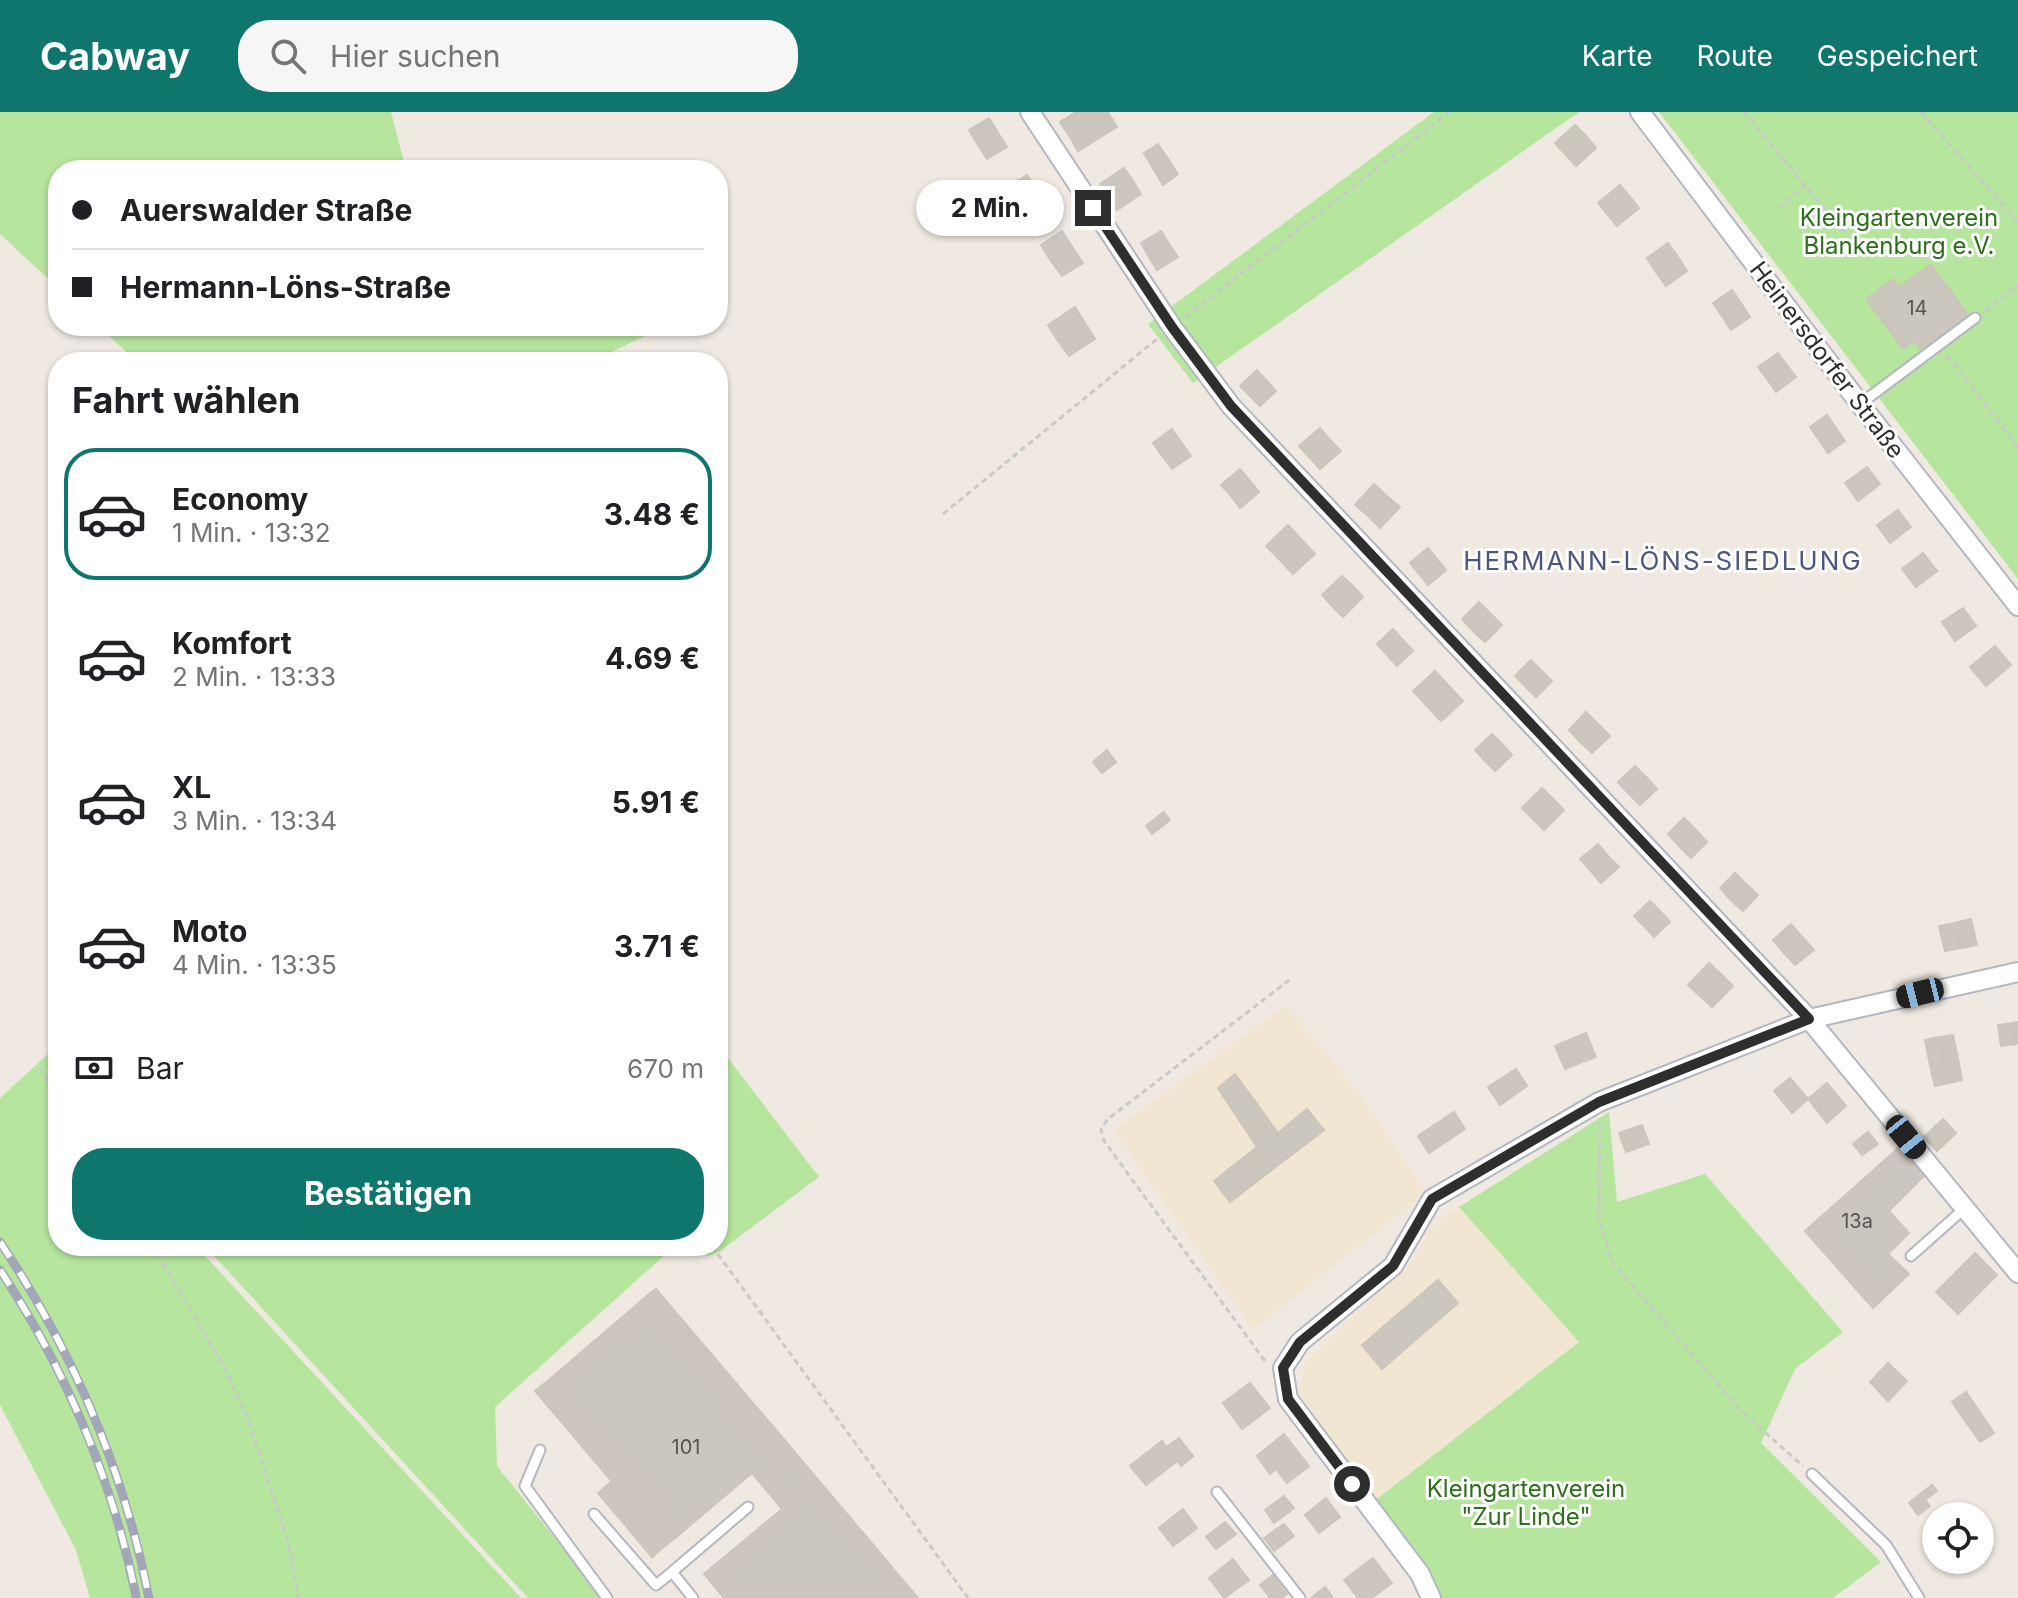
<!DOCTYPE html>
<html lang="de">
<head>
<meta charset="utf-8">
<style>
	:root { --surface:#fff; --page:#f6f6f6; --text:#202124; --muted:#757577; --line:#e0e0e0; --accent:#0f766e }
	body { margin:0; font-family:Inter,sans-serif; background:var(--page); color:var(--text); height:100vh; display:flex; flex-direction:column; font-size:30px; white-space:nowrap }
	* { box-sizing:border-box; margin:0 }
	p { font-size:26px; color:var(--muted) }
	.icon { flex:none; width:44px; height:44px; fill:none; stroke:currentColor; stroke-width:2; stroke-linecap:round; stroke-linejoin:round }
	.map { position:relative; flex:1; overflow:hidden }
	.details { position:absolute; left:48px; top:240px; width:680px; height:904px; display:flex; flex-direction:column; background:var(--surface); border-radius:32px; box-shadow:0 2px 6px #0004 }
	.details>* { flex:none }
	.hud { position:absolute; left:48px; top:48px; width:680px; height:176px; border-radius:32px; box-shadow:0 2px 6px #0004; display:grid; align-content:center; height:176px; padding:0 24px; background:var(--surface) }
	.fabs { position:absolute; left:1922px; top:1390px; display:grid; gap:16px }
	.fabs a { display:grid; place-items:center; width:72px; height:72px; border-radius:50%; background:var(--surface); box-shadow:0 2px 6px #0004; font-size:40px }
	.end { position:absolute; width:36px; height:36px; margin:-18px; border:10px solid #2e2e2e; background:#fff; box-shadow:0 0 0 4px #fff }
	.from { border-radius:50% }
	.bubble { position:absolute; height:56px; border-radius:28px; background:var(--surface); box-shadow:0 2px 6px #0004; font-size:26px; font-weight:700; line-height:56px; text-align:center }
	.car { position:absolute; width:24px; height:48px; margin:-24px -12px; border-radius:10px; box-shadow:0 0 6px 2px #0007; background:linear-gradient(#222 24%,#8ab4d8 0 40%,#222 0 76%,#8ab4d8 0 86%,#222 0) }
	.hud b { display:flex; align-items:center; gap:28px; height:76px; font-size:30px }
	.hud b+b { border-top:2px solid var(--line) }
	.hud i { width:20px; height:20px; background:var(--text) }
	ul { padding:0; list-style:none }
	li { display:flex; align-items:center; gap:24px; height:132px; margin:0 16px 12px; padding:0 8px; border:4px solid transparent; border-radius:32px }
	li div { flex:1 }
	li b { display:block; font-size:30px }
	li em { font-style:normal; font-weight:700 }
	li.active { border-color:var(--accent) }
	li>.icon { width:72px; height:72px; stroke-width:1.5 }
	h2 { padding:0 24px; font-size:36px; line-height:96px }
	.pay { display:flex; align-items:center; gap:20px; height:88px; padding:0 24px; font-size:30px }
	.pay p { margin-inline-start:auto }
	.cta { display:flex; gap:16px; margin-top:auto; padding:16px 24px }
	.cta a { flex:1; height:92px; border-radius:32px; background:var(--accent); color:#fff; font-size:32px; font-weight:700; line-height:92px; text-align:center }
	header { display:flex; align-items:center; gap:48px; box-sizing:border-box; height:112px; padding:0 40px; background:var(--accent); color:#fff }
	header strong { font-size:38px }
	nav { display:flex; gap:44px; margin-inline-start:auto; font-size:28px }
	.search { width:560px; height:72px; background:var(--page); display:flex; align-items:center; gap:20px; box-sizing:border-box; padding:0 28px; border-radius:32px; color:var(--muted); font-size:30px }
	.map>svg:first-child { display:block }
</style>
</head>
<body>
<header>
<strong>Cabway</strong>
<div class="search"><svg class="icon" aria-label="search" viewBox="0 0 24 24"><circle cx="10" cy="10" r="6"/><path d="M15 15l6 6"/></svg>Hier suchen</div>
<nav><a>Karte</a><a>Route</a><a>Gespeichert</a></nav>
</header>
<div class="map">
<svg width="2018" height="1486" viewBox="0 0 2018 1486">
	<rect width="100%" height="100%" fill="#efe9e1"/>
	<path fill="#f0e6d1" d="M1286 894 1357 979 1426 1081 1253 1218 1114 1018Z
		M1459 1095 1579 1230 1368 1394 1299 1282 1306 1250 1374 1183 1413 1150 1429 1117Z"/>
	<path fill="#b6e59e" d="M0 0H391L406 58H58V176L0 122Z
		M1434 0H1579L1193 271 1148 212Z
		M1659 0H2018V467Z
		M99 214H665L591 250H137Z
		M58 933V1134H196L521 1486H90L76 1438 0 1293V986Z
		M718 933 819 1065 719 1140 708 1144 700 1134H718Z
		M1609 1000 1617 1090 1705 1062 1843 1220 1795 1257 1761 1331 1881 1450 1833 1486H1435L1368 1394 1579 1230 1459 1095Z
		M205 1134H675L495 1295 497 1354 603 1486H528Z"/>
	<path fill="#cbc7bf" stroke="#cbc5ba" stroke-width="2" d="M1076 0H1107L1108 1 1070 25 1060 10Z
		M1108 1 1117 15 1078 39 1070 25Z
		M989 6 998 21 978 33 969 18Z
		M1575 13 1586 24 1565 42 1555 31Z
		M998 21 1007 35 987 47 978 33Z
		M1586 24 1596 36 1576 54 1565 42Z
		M1158 32 1178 62 1163 73 1144 41Z
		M1124 56 1133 69 1108 85 1100 72Z
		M1027 63 1036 77 1015 90 1006 76Z
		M1133 69 1141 82 1117 98 1108 85Z
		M1620 73 1630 85 1608 103 1598 91Z
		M1036 77 1044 91 1024 104 1015 90Z
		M1630 85 1639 96 1617 114 1608 103Z
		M1062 119 1072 135 1051 149 1041 133Z
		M1161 119 1169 132 1149 145 1141 131Z
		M1668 131 1678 145 1656 160 1647 146Z
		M1169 132 1178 145 1157 158 1149 145Z
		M1072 135 1083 151 1062 164 1051 149Z
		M1678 145 1687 159 1666 174 1656 160Z
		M1931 153 1969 204 1920 237 1915 228 1903 237 1866 187 1894 167 1899 175Z
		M1732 178 1741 191 1722 204 1713 191Z
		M1741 191 1750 205 1731 218 1722 204Z
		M1075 195 1085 211 1058 229 1048 213Z
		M1085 211 1095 227 1069 244 1058 229Z
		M1778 241 1787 253 1767 267 1758 255Z
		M1787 253 1796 265 1776 280 1767 267Z
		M1257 258 1267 269 1250 284 1240 274Z
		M1267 269 1276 279 1260 294 1250 284Z
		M1827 303 1836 316 1819 328 1810 315Z
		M1320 316 1330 328 1310 346 1299 334Z
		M1836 316 1845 329 1828 341 1819 328Z
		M1172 317 1181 330 1162 344 1153 331Z
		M1330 328 1341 339 1320 357 1310 346Z
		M1181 330 1191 344 1172 357 1162 344Z
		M1867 355 1880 372 1858 389 1845 371Z
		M1240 357 1250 369 1231 384 1221 373Z
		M1250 369 1259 380 1240 396 1231 384Z
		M1374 372 1387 384 1368 404 1355 393Z
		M1387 384 1400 395 1380 416 1368 404Z
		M1898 398 1911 415 1890 431 1877 413Z
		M1288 413 1301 427 1280 448 1266 434Z
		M1301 427 1315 442 1293 462 1280 448Z
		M1428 436 1437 447 1419 462 1410 451Z
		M1923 441 1937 459 1916 475 1902 457Z
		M1437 447 1446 458 1428 473 1419 462Z
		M1342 464 1353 474 1332 494 1322 483Z
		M1353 474 1363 485 1343 505 1332 494Z
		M1479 490 1490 501 1473 519 1462 507Z
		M1963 496 1976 514 1955 529 1942 510Z
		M1490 501 1502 513 1485 530 1473 519Z
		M1393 517 1403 528 1387 543 1377 532Z
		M1403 528 1413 539 1397 554 1387 543Z
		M1995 534 2011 553 1986 574 1970 555Z
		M1531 548 1542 559 1525 574 1515 564Z
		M1435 559 1449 574 1427 594 1413 579Z
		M1542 559 1552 569 1536 585 1525 574Z
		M1449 574 1463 589 1441 609 1427 594Z
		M1586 600 1598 612 1580 630 1569 618Z
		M1598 612 1610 624 1592 641 1580 630Z
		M1492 622 1502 632 1485 649 1475 638Z
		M1502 632 1512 643 1495 659 1485 649Z
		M1107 638 1116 650 1102 661 1093 650Z
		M1635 654 1646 665 1629 682 1618 670Z
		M1646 665 1657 677 1640 693 1629 682Z
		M1542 676 1553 687 1533 707 1522 696Z
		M1553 687 1564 698 1544 718 1533 707Z
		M1164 700 1170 708 1152 722 1146 714Z
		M1684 706 1696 718 1679 734 1668 722Z
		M1696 718 1707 730 1691 746 1679 734Z
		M1598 732 1608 744 1591 759 1580 747Z
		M1608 744 1619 755 1601 771 1591 759Z
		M1735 761 1746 772 1731 788 1720 776Z
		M1746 772 1758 783 1743 799 1731 788Z
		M1650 789 1660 799 1644 814 1634 804Z
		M1660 799 1670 810 1654 825 1644 814Z
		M1971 807 1977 833 1961 836 1955 811Z
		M1955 811 1961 836 1945 839 1939 814Z
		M1791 812 1802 825 1784 841 1773 828Z
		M1802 825 1814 838 1795 853 1784 841Z
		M1709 851 1721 862 1700 884 1688 873Z
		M1721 862 1733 874 1712 895 1700 884Z
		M2018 910V931L2016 932 2012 911Z
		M2012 911 2016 932 2001 934 1998 913Z
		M1586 921 1596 945 1580 951 1571 927Z
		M1953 923 1960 957 1946 960 1939 925Z
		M1939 925 1946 960 1932 963 1925 928Z
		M1571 927 1580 951 1565 957 1555 934Z
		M1516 957 1527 974 1514 983 1502 966Z
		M1960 957 1962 968 1949 971 1946 960Z
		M1946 960 1949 971 1935 974 1932 963Z
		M1235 962 1278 1021 1307 997 1324 1018 1230 1090 1214 1069 1257 1035 1218 976Z
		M1502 966 1514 983 1500 993 1488 975Z
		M1790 966 1808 987 1792 1001 1774 979Z
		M1827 971 1836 982 1817 998 1808 987Z
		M1836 982 1846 994 1827 1011 1817 998Z
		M1454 1000 1465 1017 1447 1029 1436 1012Z
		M1943 1007 1956 1021 1937 1039 1924 1025Z
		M1436 1012 1447 1029 1429 1041 1418 1024Z
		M1642 1013 1649 1032 1626 1040 1619 1021Z
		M1868 1020 1878 1032 1862 1043 1853 1032Z
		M1903 1032 1928 1060 1889 1099 1909 1121 1888 1142 1909 1162 1873 1196 1805 1119Z
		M1975 1141 1997 1163 1958 1202 1936 1180Z
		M1438 1168 1458 1191 1382 1257 1362 1233Z
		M656 1177 787 1331 778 1339 647 1184Z
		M647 1184 778 1339 787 1331 918 1486H724L704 1462 782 1397 752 1361 675 1426 544 1272Z
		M1888 1251 1907 1269 1888 1289 1870 1270Z
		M1250 1271 1270 1296 1242 1317 1223 1291Z
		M544 1272 675 1426 666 1433 535 1279Z
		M1966 1280 1973 1290 1959 1300 1952 1290Z
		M1973 1290 1994 1321 1980 1330 1959 1300Z
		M1284 1322 1309 1354 1287 1371 1276 1357 1270 1362 1257 1344Z
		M1179 1326 1193 1344 1181 1354 1167 1335Z
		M1162 1329 1177 1349 1146 1373 1130 1354Z
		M612 1369 666 1433 652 1445 598 1381Z
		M1932 1373 1937 1379 1925 1388 1930 1394 1918 1403 1909 1391Z
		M1284 1384 1294 1396 1274 1411 1265 1398Z
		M1326 1386 1340 1405 1319 1421 1305 1403Z
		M1183 1397 1197 1416 1173 1434 1159 1416Z
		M1225 1410 1236 1422 1216 1437 1206 1425Z
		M1284 1412 1294 1424 1274 1439 1264 1426Z
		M1373 1446 1392 1471 1372 1486H1358L1344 1468Z
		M1233 1447 1249 1468 1224 1486 1209 1466Z
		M1273 1463 1287 1482 1281 1486H1270L1260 1473Z
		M1325 1475 1333 1486H1313L1312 1485Z"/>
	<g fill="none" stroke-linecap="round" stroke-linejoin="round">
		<g stroke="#b4b7c1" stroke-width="13">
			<path id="service" d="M1860 292 1975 206
				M1911 1144 1965 1096
				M540 1338 525 1374 607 1486
				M1812 1362 1886 1433 1919 1486
				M1217 1380 1300 1486
				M594 1402 656 1473 672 1460 693 1486
				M672 1460 748 1395"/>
		</g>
		<g stroke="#b4b7c1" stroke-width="22">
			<path id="minor" d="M1030 0 1172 215 1231 294 1809 907 2018 1161
				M1640 0 1860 292 2018 494
				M1431 1486 1420 1462 1288 1287 1283 1256 1300 1230 1393 1154 1432 1087 1599 990 1809 907 2018 860"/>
		</g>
		<path stroke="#c9c9c9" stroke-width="3" stroke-dasharray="6 4" stroke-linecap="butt" d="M1744 0 1845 121
			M1921 0 2018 110
			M1779 96 1805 73
			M1985 199 2018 173
			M1185 205 1450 0
			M1947 243 2018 335
			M943 402 1157 227
			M39 955 58 983
			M1600 1011 1599 1108 1613 1151 1743 1301 1803 1354
			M153 1134 226 1258 247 1304 287 1426 299 1486
			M712 1134 968 1486
			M1265 1249 1104 1029 1101 1017 1108 1007 1292 866"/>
		<use href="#service" stroke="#fff" stroke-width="9"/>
		<use href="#minor" stroke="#fff" stroke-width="18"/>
		<g stroke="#a3a6b8" stroke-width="9">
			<path id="rail" d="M0 1130C72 1238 124 1358 149 1486
				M0 1158C65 1256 113 1369 136 1484"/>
		</g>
		<use href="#rail" stroke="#fff" stroke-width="6" stroke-dasharray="18" stroke-linecap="butt"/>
	</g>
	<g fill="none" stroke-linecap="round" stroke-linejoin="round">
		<path stroke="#2e2e2e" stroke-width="10" d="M1093 96 1172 215 1231 294 1809 907 1599 990 1432 1087 1393 1154 1300 1230 1283 1256 1288 1287 1352 1372"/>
	</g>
	<g text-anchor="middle" stroke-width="6" stroke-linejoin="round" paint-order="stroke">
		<g font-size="20" fill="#555452">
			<text x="1917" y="203">14</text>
			<text x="1857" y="1116">13a</text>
			<text x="686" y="1342">101</text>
		</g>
		<g font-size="24" fill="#2c6e1b" stroke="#fff">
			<text x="1899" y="114">Kleingartenverein<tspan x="1899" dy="28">Blankenburg e.V.</tspan></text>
			<text x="1526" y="1385">Kleingartenverein<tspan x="1526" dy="28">"Zur Linde"</tspan></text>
		</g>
		<g font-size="24" fill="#2e2e2e" stroke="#fff">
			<text transform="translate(1827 248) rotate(53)" y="8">Heinersdorfer Straße</text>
		</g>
		<g font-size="26" letter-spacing="2" fill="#4d5680" stroke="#fff">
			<text x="1663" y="458">HERMANN-LÖNS-SIEDLUNG</text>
		</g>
	</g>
</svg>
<div class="fabs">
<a><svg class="icon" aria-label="locate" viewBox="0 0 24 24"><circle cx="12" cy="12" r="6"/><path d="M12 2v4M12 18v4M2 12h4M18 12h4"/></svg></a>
</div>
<i class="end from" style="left:1352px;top:1372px"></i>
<i class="end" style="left:1093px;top:96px"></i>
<div class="bubble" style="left:916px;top:68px;width:148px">2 Min.</div>
<i class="car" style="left:1920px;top:881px;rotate:256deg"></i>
<i class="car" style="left:1906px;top:1025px;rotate:141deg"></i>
<div class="hud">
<b><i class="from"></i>Auerswalder Straße</b>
<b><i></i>Hermann-Löns-Straße</b>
</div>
<section class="details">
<h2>Fahrt wählen</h2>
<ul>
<li class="active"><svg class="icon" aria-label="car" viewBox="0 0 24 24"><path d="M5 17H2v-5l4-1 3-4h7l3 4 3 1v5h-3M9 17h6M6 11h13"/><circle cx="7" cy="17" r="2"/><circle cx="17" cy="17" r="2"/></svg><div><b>Economy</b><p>1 Min. · 13:32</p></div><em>3.48 €</em></li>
<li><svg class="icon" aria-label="car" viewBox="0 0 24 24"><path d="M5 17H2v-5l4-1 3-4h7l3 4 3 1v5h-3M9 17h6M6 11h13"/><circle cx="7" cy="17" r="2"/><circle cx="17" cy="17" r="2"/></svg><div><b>Komfort</b><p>2 Min. · 13:33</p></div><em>4.69 €</em></li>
<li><svg class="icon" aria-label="car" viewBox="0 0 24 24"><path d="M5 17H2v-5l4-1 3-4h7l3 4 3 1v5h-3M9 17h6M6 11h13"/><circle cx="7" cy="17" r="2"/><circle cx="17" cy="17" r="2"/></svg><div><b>XL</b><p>3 Min. · 13:34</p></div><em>5.91 €</em></li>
<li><svg class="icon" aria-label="car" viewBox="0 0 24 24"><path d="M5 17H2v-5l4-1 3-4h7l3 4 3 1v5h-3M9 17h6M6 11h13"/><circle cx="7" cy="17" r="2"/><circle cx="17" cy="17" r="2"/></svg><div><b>Moto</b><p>4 Min. · 13:35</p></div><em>3.71 €</em></li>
</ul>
<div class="pay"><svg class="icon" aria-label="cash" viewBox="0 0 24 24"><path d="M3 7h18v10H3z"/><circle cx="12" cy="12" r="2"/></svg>Bar<p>670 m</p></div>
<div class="cta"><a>Bestätigen</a></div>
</section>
</div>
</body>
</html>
